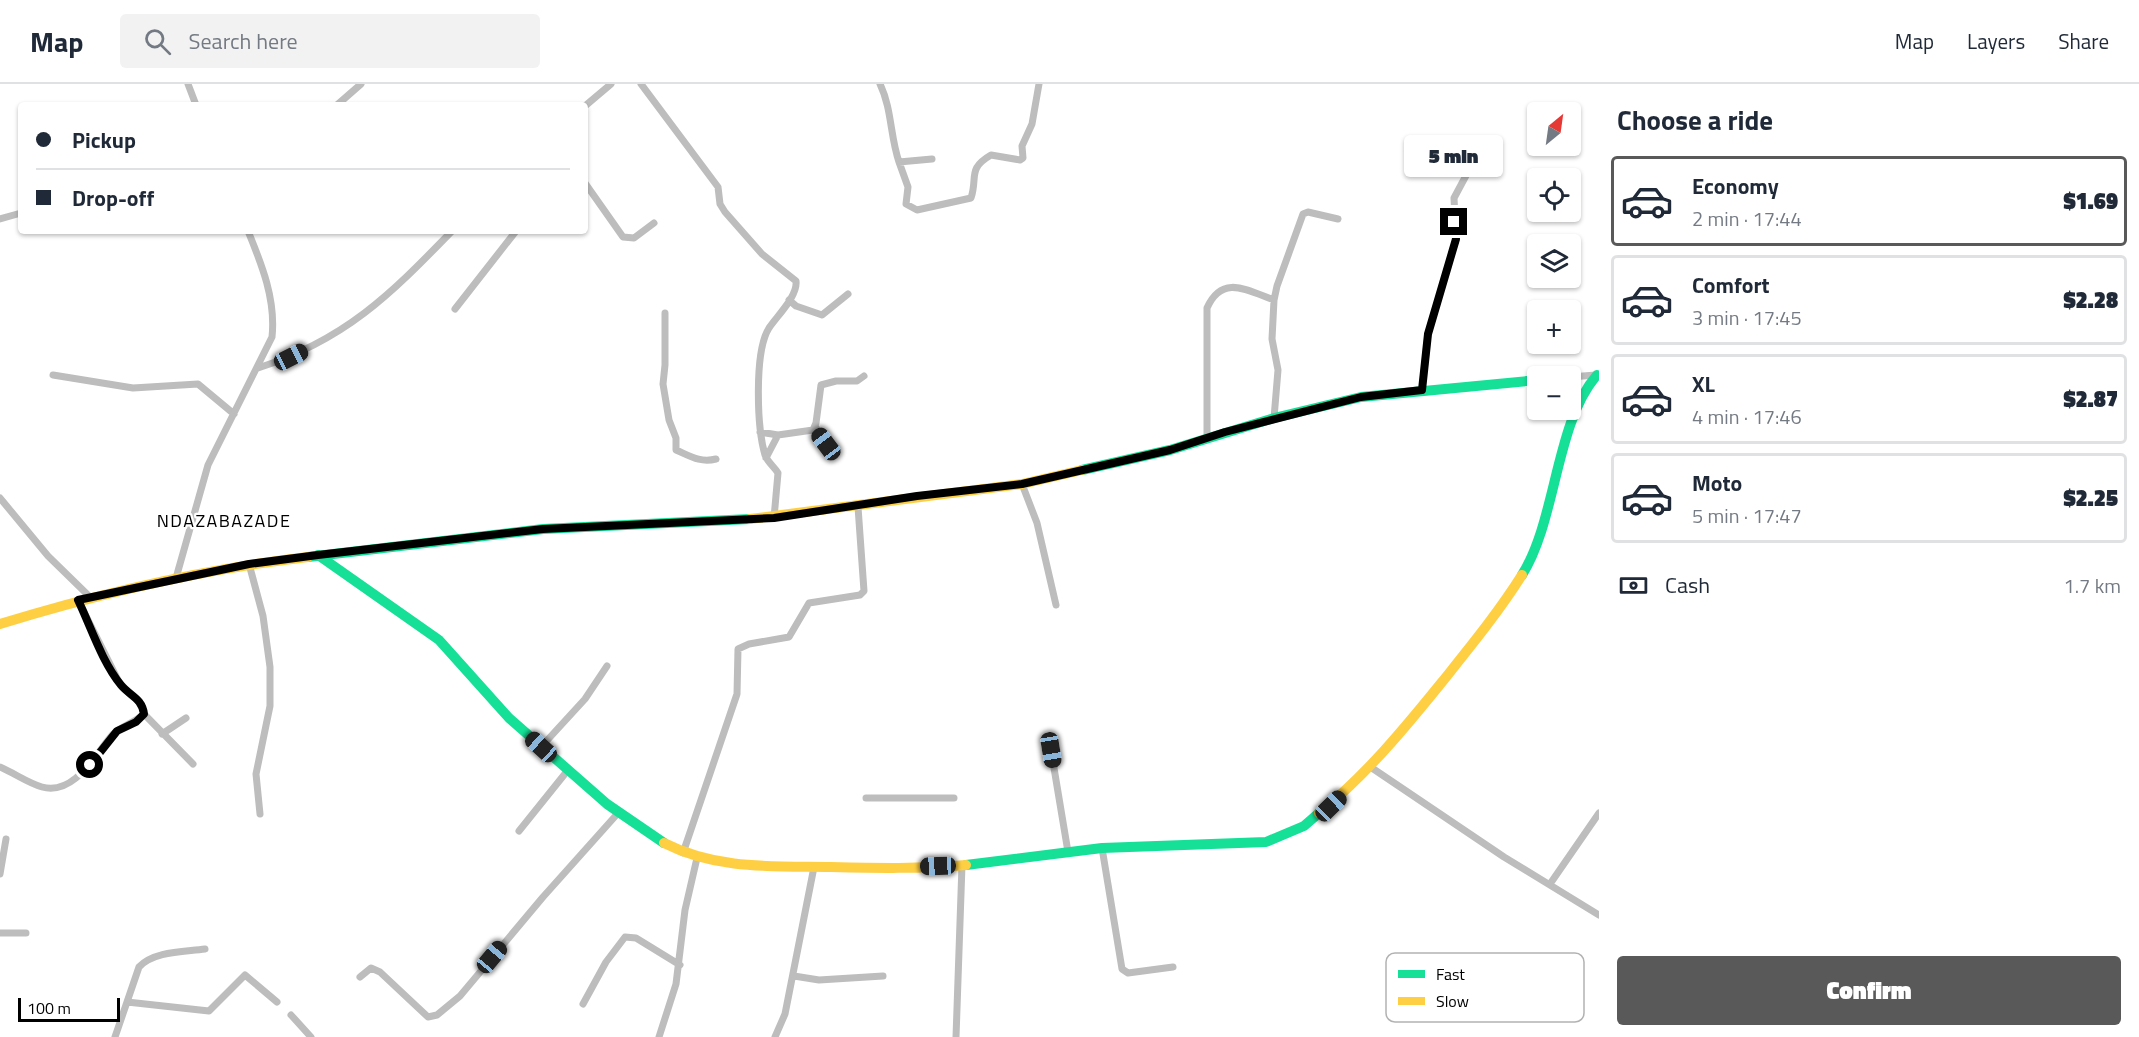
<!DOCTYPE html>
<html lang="en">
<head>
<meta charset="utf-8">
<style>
	:root { --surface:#fff; --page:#f2f2f3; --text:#1f2937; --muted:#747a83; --line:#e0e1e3; --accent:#595959 }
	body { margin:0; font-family:"Titillium Web",sans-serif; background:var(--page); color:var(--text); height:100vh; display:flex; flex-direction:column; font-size:22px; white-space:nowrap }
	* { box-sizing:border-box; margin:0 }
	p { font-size:20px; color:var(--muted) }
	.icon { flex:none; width:33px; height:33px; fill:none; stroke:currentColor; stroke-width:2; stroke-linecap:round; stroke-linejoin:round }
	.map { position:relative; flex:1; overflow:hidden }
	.sheet { display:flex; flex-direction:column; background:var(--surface); width:540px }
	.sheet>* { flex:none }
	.hud { position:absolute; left:18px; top:18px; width:570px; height:132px; border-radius:6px; box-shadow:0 2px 4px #0004; display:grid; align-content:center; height:132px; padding:0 18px; background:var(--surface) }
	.needle { width:39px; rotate:29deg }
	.buttons { position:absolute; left:1527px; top:18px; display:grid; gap:12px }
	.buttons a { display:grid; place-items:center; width:54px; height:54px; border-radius:6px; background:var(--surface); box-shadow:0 2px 4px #0004; font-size:30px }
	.scale { position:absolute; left:18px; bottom:15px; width:102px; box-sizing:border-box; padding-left:6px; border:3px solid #000; border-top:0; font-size:16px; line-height:21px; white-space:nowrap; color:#000; -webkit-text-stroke:4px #fff; paint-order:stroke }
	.end { position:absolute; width:27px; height:27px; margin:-14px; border:8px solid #000; background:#fff; box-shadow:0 0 0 3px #fff }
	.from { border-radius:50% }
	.bubble { position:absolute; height:42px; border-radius:6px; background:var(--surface); box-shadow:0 2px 4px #0004; font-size:20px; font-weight:800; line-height:42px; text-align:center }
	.car { position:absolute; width:18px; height:36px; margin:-18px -9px; border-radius:8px; box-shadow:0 0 4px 2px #0007; background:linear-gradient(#222 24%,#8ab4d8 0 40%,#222 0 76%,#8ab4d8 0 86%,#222 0) }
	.hud b { display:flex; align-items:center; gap:21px; height:57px; font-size:22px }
	.hud b+b { border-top:2px solid var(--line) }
	.hud i { width:15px; height:15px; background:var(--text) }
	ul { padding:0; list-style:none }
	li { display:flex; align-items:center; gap:18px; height:90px; margin:0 12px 9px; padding:0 6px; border:3px solid var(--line); border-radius:6px }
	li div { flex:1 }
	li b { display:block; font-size:22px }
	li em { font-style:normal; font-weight:800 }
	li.active { border-color:var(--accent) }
	li>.icon { width:54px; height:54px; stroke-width:1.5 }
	h2 { padding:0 18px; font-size:27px; line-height:72px }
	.pay { display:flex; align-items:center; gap:15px; height:66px; padding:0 18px; font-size:22px }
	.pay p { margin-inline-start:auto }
	.cta { display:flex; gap:12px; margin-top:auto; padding:12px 18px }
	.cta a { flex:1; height:69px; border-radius:6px; background:var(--accent); color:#fff; font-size:24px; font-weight:800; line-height:69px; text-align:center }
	header { display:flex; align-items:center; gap:36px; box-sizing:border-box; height:84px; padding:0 30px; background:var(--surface); border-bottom:2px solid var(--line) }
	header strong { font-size:28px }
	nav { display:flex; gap:33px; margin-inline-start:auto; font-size:21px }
	.search { width:420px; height:54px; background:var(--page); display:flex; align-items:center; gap:15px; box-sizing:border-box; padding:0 21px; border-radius:6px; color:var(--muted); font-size:22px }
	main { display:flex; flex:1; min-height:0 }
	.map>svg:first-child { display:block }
</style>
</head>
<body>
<header>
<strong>Map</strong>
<div class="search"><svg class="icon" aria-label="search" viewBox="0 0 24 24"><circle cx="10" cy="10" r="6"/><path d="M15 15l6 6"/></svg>Search here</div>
<nav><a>Map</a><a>Layers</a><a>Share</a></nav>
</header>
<main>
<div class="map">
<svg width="1599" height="953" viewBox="0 0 1599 953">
	<rect width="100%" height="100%" fill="#fff"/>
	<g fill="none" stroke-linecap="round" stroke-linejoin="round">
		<path stroke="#bdbdbd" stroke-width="7" d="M188 0 196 21
			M641 0 718 103 720 120 725 128 762 170 796 197C798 212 777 232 769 244 754 268 757 344 765 371 768 379 774 382 778 389L774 434
			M880 0C892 25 890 52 899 78L932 75
			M337 21 361 0
			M585 22 611 0
			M899 78 908 103 906 120 917 126 971 114C978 93 967 85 991 71L1020 76 1023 74 1022 62 1032 40 1039 0
			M585 99 623 153 634 154 654 139
			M0 135 21 129
			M789 216 796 222 822 231 848 210
			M1274 216 1277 202 1303 130 1308 128 1338 135
			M455 225 516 147
			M665 229V281L663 300 669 336 676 354V366C690 372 700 379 716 375
			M258 284C345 256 390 211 452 147
			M53 291 133 304 198 300 234 330
			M1570 293 1596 291
			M1422 306 1428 250 1456 155 1454 114 1484 58
			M815 342 828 365
			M760 348 778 351
			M1207 354V224C1222 190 1247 206 1274 216L1272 255 1278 286 1274 334
			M766 374 778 351 813 346 816 339 821 301 836 297H857L864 292
			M1022 400 1037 439 1056 521
			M0 414 48 472 90 513
			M249 480 263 532 270 583V622L256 690 260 730
			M176 494 208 381 272 253C276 216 262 181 248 147
			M144 630 193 680
			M162 650 186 634
			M541 663 585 615 607 582
			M1051 666 1068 768
			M1369 682 1504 773 1599 831
			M0 683C14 689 28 699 42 703 75 712 96 669 113 650 122 642 135 638 144 630L141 620 121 602 78 516
			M866 714H954
			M519 747 568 686
			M1102 764 1122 885 1128 889 1173 883
			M683 769 737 610 738 565 749 560 789 553 809 519 860 511 864 507 858 423
			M0 790 6 755
			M1550 800 1599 729
			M0 849H26
			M794 892 819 896 883 892
			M360 893 371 884 380 888 428 933 437 931 460 912 543 813 619 728
			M127 918 209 927 245 891 277 918
			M583 920 606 878 625 853 636 854 680 881
			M291 931 311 953
			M115 953 139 883C154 867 184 868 205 865
			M659 953 676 900 685 826 697 774
			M775 953 785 930 814 783
			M956 953 962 781"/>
		<path stroke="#16e098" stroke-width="10" d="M1082 386 1170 366 1274 334 1361 313 1538 296
			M318 471 439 556 509 634 607 720 664 759
			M308 473 543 445 750 435
			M1522 491C1557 435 1555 339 1597 291
			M966 781 1102 764 1266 758 1304 742 1319 729"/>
		<path stroke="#ffcf43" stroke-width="10" d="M750 435 1022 400 1082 386
			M0 540C101 509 204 485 308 473
			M1319 729C1366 691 1404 645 1442 598 1470 563 1498 529 1522 491
			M664 759C717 786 773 782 831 783 876 784 921 785 966 781"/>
	</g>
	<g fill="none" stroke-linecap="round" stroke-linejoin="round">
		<path stroke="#000" stroke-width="8" d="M90 681 117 647 136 638 144 630C142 614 130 612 121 601 102 578 91 543 78 516L249 480 318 471 543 445 774 434 917 412 1022 400 1170 366 1225 348 1361 313 1422 306 1428 250 1456 155 1454 138"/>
	</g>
	<g text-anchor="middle" stroke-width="4.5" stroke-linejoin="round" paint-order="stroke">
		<g font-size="18" letter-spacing="1.5" fill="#000" stroke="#fff">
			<text x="224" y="443">NDAZABAZADE</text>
		</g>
	</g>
	<rect x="1386" y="869" width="198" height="69" rx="9" fill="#fff" stroke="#b2b2b2" stroke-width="1.5"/>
	<rect x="1398" y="886" width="27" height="8" fill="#16e098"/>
	<rect x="1398" y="913" width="27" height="8" fill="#ffcf43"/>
	<g font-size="16" fill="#000">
		<text x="1436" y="896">Fast</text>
		<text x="1436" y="923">Slow</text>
	</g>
</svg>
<div class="buttons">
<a><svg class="needle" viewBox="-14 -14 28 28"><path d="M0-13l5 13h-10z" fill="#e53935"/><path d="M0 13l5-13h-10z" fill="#747a83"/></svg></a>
<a><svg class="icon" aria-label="locate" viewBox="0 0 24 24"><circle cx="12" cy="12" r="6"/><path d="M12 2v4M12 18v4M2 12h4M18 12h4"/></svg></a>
<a><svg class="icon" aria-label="layers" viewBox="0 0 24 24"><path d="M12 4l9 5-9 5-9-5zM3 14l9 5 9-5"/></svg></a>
<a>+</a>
<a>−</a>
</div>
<div class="scale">100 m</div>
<i class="end from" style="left:90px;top:681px"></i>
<i class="end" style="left:1454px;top:138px"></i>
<div class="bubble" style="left:1404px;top:51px;width:99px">5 min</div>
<i class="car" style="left:291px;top:273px;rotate:63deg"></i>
<i class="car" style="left:826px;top:360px;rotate:323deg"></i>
<i class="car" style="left:541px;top:663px;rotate:312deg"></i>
<i class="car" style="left:1051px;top:666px;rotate:171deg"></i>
<i class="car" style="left:1331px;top:722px;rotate:46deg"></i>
<i class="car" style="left:938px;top:782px;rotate:268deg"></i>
<i class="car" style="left:492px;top:873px;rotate:40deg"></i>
<div class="hud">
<b><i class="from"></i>Pickup</b>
<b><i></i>Drop-off</b>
</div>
</div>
<section class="sheet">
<h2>Choose a ride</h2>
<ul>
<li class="active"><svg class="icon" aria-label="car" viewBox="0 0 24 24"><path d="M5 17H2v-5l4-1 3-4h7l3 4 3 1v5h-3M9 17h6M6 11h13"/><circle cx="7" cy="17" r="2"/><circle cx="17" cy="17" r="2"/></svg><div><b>Economy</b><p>2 min · 17:44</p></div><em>$1.69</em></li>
<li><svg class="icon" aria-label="car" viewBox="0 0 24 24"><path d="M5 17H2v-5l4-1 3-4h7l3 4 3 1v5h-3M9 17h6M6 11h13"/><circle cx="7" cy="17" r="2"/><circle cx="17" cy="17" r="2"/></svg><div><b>Comfort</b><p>3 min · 17:45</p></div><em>$2.28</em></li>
<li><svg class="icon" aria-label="car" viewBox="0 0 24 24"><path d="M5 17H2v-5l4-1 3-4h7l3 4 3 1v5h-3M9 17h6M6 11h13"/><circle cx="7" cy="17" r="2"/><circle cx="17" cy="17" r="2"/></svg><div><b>XL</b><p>4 min · 17:46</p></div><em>$2.87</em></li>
<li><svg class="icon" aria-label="car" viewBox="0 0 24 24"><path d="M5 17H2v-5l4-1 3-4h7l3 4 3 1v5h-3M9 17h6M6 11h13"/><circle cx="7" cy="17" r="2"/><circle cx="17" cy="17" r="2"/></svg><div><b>Moto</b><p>5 min · 17:47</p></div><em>$2.25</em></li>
</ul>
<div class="pay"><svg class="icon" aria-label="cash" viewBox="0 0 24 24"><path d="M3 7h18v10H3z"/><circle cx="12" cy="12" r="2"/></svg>Cash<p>1.7 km</p></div>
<div class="cta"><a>Confirm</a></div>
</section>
</main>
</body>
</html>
